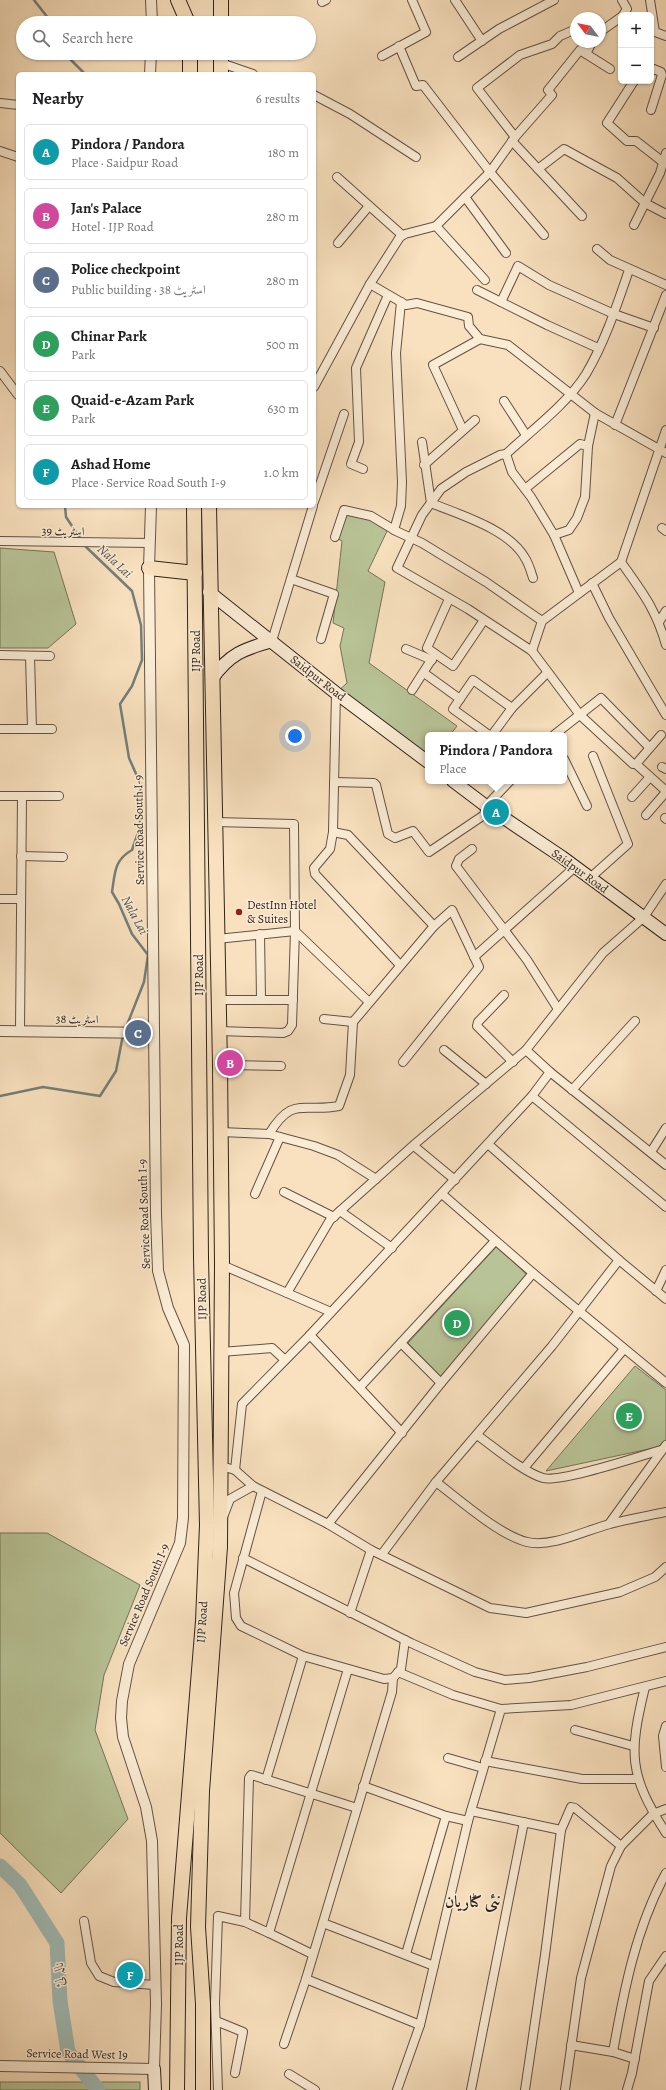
<!DOCTYPE html>
<html lang="en">
<head>
<meta charset="utf-8">
<style>
	body { margin:0; font-family:Alegreya,Amiri,serif; background:#f2f2f2; color:#202124 }
	.controls { position:absolute; right:12px; top:12px; display:grid; overflow:hidden; border-radius:6px; box-shadow:0 1px 3px #0004 }
	.controls button { width:36px; height:36px; display:grid; place-items:center; padding:0; border:0; border-bottom:1px solid #e0e0e0; background:#fff; color:#202124; font:20px sans-serif }
	.compass { position:absolute; left:570px; top:12px; width:36px; height:36px; border-radius:50%; background:#fff; box-shadow:0 1px 3px #0004; rotate:302deg }
	.you { position:absolute; left:295px; top:736px; width:14px; height:14px; margin:-10px; border:3px solid #fff; border-radius:50%; background:#1a73e8; box-shadow:0 0 0 6px #1a73e833 }
	.badge { display:grid; place-items:center; width:26px; height:26px; border-radius:50%; background:#8f2418; color:#fff; font-size:13px; font-weight:700 }
	.pin { position:absolute; translate:-50% -50%; border:2px solid #fff; box-shadow:0 1px 4px #0006 }
	.popup { position:absolute; left:425px; top:732px; width:142px; height:52px; box-sizing:border-box; display:grid; place-content:center; border-radius:6px; background:#fff; filter:drop-shadow(0 1px 3px #0005); font-size:13px; white-space:nowrap; color:#757577 }
	.popup b { font-size:15px; color:#202124 }
	.popup::after { content:''; position:absolute; left:50%; top:100%; margin-left:-8px; border:8px solid transparent; border-top-color:#fff }
	.list { margin:0; padding:0; list-style:none }
	h2 { display:flex; justify-content:space-between; align-items:center; height:52px; margin:0; padding:0 16px; font-size:17px }
	h2 small { font-size:13px; font-weight:400; color:#757577 }
	.list li { display:grid; grid-template-columns:26px 1fr auto; gap:12px; align-items:center; box-sizing:border-box; height:56px; margin:0 8px 8px; padding:0 8px; border:1px solid #e0e0e0; border-radius:6px }
	.list b { display:block; font-size:15px; white-space:nowrap }
	.list p { margin:0; font-size:13px; white-space:nowrap; color:#757577 }
	.list em { font-size:13px; font-style:normal; color:#757577 }
	.icon { flex:none; width:22px; height:22px; fill:none; stroke:currentColor; stroke-width:2; stroke-linecap:round; stroke-linejoin:round }
	.map { position:relative; flex:none; width:666px; height:2090px; overflow:hidden }
	.search { position:absolute; background:#fff; box-shadow:0 1px 3px #0004; left:16px; top:16px; width:300px; height:44px; display:flex; align-items:center; gap:10px; box-sizing:border-box; padding:0 14px; border-radius:22px; color:#757577; font-size:15px }
	.panel { position:absolute; background:#fff; box-shadow:0 1px 3px #0004; left:16px; top:72px; width:300px; height:436px; border-radius:6px }
	.map>svg:first-child { display:block }
	.green { fill:#b8c497; stroke:#74745a }
	.lines { fill:none; stroke-linecap:round; stroke-linejoin:round }
	.stream { stroke:#737f7a; stroke-width:2.5 }
	.river { stroke:#a0bcb8; stroke-width:15 }
	.minor-casing { stroke:#625245; stroke-width:10 }
	.tertiary-casing { stroke:#625245; stroke-width:12 }
	.secondary-casing { stroke:#2f231c; stroke-width:14 }
	.trunk-casing { stroke:#2f231c; stroke-width:16 }
	.minor { stroke:#fbecd5; stroke-width:8 }
	.tertiary { stroke:#fbecd5; stroke-width:10 }
	.secondary { stroke:#fbecd5; stroke-width:12 }
	.trunk { stroke:#f9e1bf; stroke-width:14 }
	.poi-dot { fill:#8f2418; stroke:#fbecd5; stroke-width:1.5 }
	.labels { text-anchor:middle; dominant-baseline:central; stroke-width:3; stroke-linejoin:round; paint-order:stroke }
	.street-label { font-size:12px; fill:#2f231c; stroke:#fbecd5 }
	.poi-label { font-size:12px; fill:#2f231c; stroke:#fbecd5; text-anchor:start }
	.water-label { font-size:13px; font-style:italic; fill:#51514b; stroke:#fbecd5 }
	.district-label { font-size:16px; font-weight:bold; fill:#2f231c; stroke:#fbecd5 }
</style>
</head>
<body>
<div class="map">
<svg width="666" height="2090" viewBox="0 0 666 2090">
	<rect width="100%" height="100%" fill="#f9e1bf"/>
	<filter id="stains"><feTurbulence type="fractalNoise" baseFrequency=".005" numOctaves="4"/><feColorMatrix values="0 0 0 0 .2 0 0 0 0 .09 0 0 0 0 .02 0 0 0 .5 -.17"/></filter>
	<radialGradient id="worn" r=".72"><stop offset=".6" stop-color="#630" stop-opacity="0"/><stop offset="1" stop-color="#630" stop-opacity=".3"/></radialGradient>
	<g class="green">
		<polygon points="344,510 389,527 368,571 385,582 369,663 457,726 450,735 428,735 428,761 336,693 347,683 340,646 344,628 333,623 342,541 335,537"/>
		<polygon points="0,548 54,552 76,624 48,648 0,648"/>
		<polygon points="497,1246 527,1275 442,1378 408,1343"/>
		<polygon points="635,1366 666,1390 666,1442 663,1446 546,1471"/>
		<polygon points="0,1533 47,1533 140,1585 104,1675 95,1730 128,1819 61,1893 0,1833"/>
		<rect x="0" y="2082" width="140" height="8"/>
	</g>
	<g class="lines">
		<g class="stream">
			<polyline points="34,0 52,23"/>
			<polyline points="64,53 85,74"/>
			<polyline points="65,506 66,517 82,541"/>
			<path d="M84,545l48,46 9,34 1,35 -10,26 -12,18 9,54 12,27 -1,42 -8,23c-18,10 -17,23 -20,42l7,12 13,30 16,21 -4,27 -19,48"/>
			<polyline points="0,1096 43,1087 100,1096 116,1071 123,1035"/>
		</g>
		<polyline class="river" points="0,1866 20,1885 57,1943 60,2001 68,2052 98,2090"/>
		<defs>
			<g id="minor">
				<polyline points="455,0 482,41"/>
				<polyline points="622,0 627,9 623,15"/>
				<polyline points="650,0 655,32 666,36"/>
				<polyline points="322,2 326,0"/>
				<polyline points="600,32 621,17"/>
				<polyline points="399,46 416,86 423,85 490,172 544,235"/>
				<polyline points="586,54 592,42"/>
				<polyline points="382,56 426,32 412,0"/>
				<polyline points="458,57 499,29 554,0"/>
				<polyline points="221,63 253,74"/>
				<polyline points="634,81 607,123 627,141 636,141 663,162"/>
				<polyline points="314,95 350,114 416,157"/>
				<polyline points="0,103 18,105"/>
				<polyline points="651,110 662,75 661,72 651,68"/>
				<polyline points="515,137 477,88 520,55 552,44 560,36 576,29"/>
				<polyline points="512,141 582,216"/>
				<polyline points="0,151 18,157"/>
				<polyline points="538,169 564,149 617,178 645,203 666,214"/>
				<polyline points="337,177 402,235"/>
				<polyline points="465,197 506,253"/>
				<polyline points="634,225 660,173 666,153"/>
				<polyline points="436,226 485,280"/>
				<polyline points="338,243 369,206"/>
				<polyline points="597,249 610,260 666,285"/>
				<path d="M629,270c-12,35 -24,72 -43,104 -18,29 -55,57 -80,80l-6,1 -34,17 -25,17 -19,26 -25,53 71,41 64,42 48,64 53,49h3l25,-29"/>
				<polyline points="370,284 406,305 417,303 468,317 469,326 480,339 508,345 595,413 666,453"/>
				<polyline points="477,290 547,325 598,348"/>
				<polyline points="501,302 518,266 549,285 614,314 654,328"/>
				<polyline points="0,371 18,395"/>
				<polyline points="314,387 370,284 400,237 405,234 436,226 490,172 515,137 552,95 548,90 580,50 610,69"/>
				<polyline points="504,401 526,435"/>
				<polyline points="615,425 666,295"/>
				<polyline points="463,430 433,365 480,339"/>
				<path d="M422,442l9,61c29,12 78,26 94,55 4,6 6,14 8,20"/>
				<polyline points="506,454 512,472 531,497 554,535 579,593"/>
				<polyline points="424,465 475,420"/>
				<polyline points="363,469 351,464 359,442 356,368 388,295"/>
				<polyline points="525,489 580,444 588,446"/>
				<polyline points="314,502 344,414"/>
				<polyline points="662,528 666,531"/>
				<polyline points="394,530 401,506 402,482 396,353 401,302"/>
				<polyline points="554,535 569,530 577,518 585,497 588,446 595,413"/>
				<polyline points="335,537 344,510 371,516 396,531 422,543 486,582 542,621"/>
				<polyline points="0,541 150,543"/>
				<path d="M621,562c21,30 35,47 45,83"/>
				<polyline points="291,579 334,594 321,639"/>
				<polyline points="592,583 609,618 666,715"/>
				<polyline points="449,599 427,648 453,666 484,620"/>
				<polyline points="659,622 666,611"/>
				<polyline points="272,641 313,506"/>
				<polyline points="406,649 432,660"/>
				<polyline points="532,651 542,621 621,562 666,430"/>
				<polyline points="0,655 50,656"/>
				<polyline points="30,656 32,729"/>
				<polyline points="424,673 460,699"/>
				<polyline points="412,690 435,654"/>
				<polyline points="336,693 333,832 330,849 314,868 315,874 400,965"/>
				<polyline points="0,729 52,729"/>
				<polyline points="489,735 453,709 473,680 512,708"/>
				<polyline points="492,735 512,708 547,673"/>
				<polyline points="554,735 601,698 649,747"/>
				<polyline points="564,759 587,806"/>
				<polyline points="636,764 666,791"/>
				<polyline points="662,767 666,769"/>
				<polyline points="334,782 374,783 376,785 388,834 395,838 413,831 429,852 484,815 486,806 510,781"/>
				<polyline points="0,796 59,796"/>
				<polyline points="632,797 650,777"/>
				<polyline points="646,815 666,792"/>
				<polyline points="665,818 666,819"/>
				<polyline points="215,822 294,824 295,931 292,1025 288,1031 283,1033 219,1031"/>
				<polyline points="333,832 348,835 434,926"/>
				<polyline points="472,849 459,859 456,866 527,960 558,1009"/>
				<polyline points="21,856 63,857"/>
				<polyline points="590,878 628,844 593,756"/>
				<polyline points="0,899 21,899"/>
				<polyline points="260,934 261,999"/>
				<polyline points="217,939 295,931 369,1002"/>
				<polyline points="474,957 575,867"/>
				<polyline points="504,995 478,1022 477,1026 513,1062"/>
				<polyline points="219,1000 293,1000"/>
				<polyline points="324,1019 353,1022"/>
				<polyline points="20,1031 22,796"/>
				<polyline points="444,1050 486,1084"/>
				<polyline points="220,1065 281,1066"/>
				<polyline points="550,1072 666,1165"/>
				<polyline points="572,1090 635,1021"/>
				<polyline points="532,1096 666,1207"/>
				<path d="M221,1132l48,2c24,-39 33,-21 70,-28l11,-31 3,-53 81,-96 18,-16 27,57 -76,95"/>
				<polyline points="269,1134 314,1146 338,1155 376,1179"/>
				<polyline points="488,1144 619,1260 666,1299"/>
				<polyline points="414,1146 455,1180"/>
				<polyline points="651,1152 666,1128"/>
				<polyline points="284,1192 334,1217"/>
				<polyline points="255,1194 280,1137"/>
				<polyline points="442,1194 533,1273 666,1383"/>
				<polyline points="340,1211 392,1248"/>
				<polyline points="222,1265 287,1293 330,1220 416,1143 526,1050 603,953 644,917 666,884"/>
				<polyline points="656,1291 666,1270"/>
				<polyline points="287,1293 331,1312"/>
				<polyline points="310,1335 402,1433"/>
				<polyline points="401,1343 441,1383"/>
				<polyline points="221,1352 272,1348 285,1360"/>
				<polyline points="360,1387 495,1241"/>
				<path d="M477,1435c17,12 46,37 66,43 17,5 97,-22 118,-28"/>
				<polyline points="221,1466 235,1470 253,1486 328,1524 371,1550 490,1608 526,1613 620,1592 655,1577 666,1567"/>
				<polyline points="524,1468 624,1349"/>
				<polyline points="235,1470 242,1404 310,1335 532,1096 550,1072 526,1050"/>
				<path d="M436,1482c24,18 63,53 91,60 25,6 59,-12 83,-18 18,-5 37,-8 56,-12"/>
				<polyline points="262,1491 234,1593 236,1618 241,1626 303,1656 384,1679 393,1678 401,1669 405,1640"/>
				<polyline points="223,1517 230,1499 253,1486"/>
				<polyline points="328,1524 441,1383 533,1273"/>
				<polyline points="609,1524 666,1445"/>
				<polyline points="382,1554 436,1482 552,1346 619,1260"/>
				<polyline points="243,1558 411,1643 475,1672 505,1680 529,1678 587,1667 666,1647"/>
				<polyline points="350,1613 371,1550"/>
				<polyline points="348,1669 269,1933 245,1922 249,1778 251,1775 255,1776 357,1808"/>
				<polyline points="398,1672 453,1695 501,1709"/>
				<path d="M645,1687c-16,66 -17,87 21,146"/>
				<polyline points="666,1726 663,1736 666,1767"/>
				<polyline points="575,1730 633,1746"/>
				<polyline points="448,1758 483,1768"/>
				<polyline points="485,1761 582,1779 638,1779"/>
				<polyline points="266,1780 303,1656"/>
				<polyline points="363,1786 446,1816 468,1821"/>
				<polyline points="471,1811 561,1830"/>
				<polyline points="84,1921 91,1963 99,1976 114,1982 154,1985"/>
				<polyline points="323,1923 434,1966"/>
				<polyline points="269,1933 312,1954"/>
				<polyline points="406,1954 446,1816"/>
				<polyline points="306,1979 420,2025"/>
				<polyline points="216,2021 243,2032 235,2073"/>
				<polyline points="284,2044 306,1979 392,1692 393,1678"/>
				<polyline points="571,2045 613,2052 635,2059"/>
				<path d="M613,2052c11,-62 23,-124 53,-179"/>
				<polyline points="289,2074 315,2090"/>
				<polyline points="218,2090 215,2003 218,1916 245,1922"/>
				<polyline points="397,2090 420,2025 468,1821 501,1709 571,1705 666,1681"/>
				<polyline points="471,2090 524,1822"/>
				<polyline points="525,2090 545,1955 561,1830 571,1807 575,1808 621,1846"/>
				<polyline points="565,2090 581,1978 611,1866 621,1846 653,1814 666,1809"/>
				<polyline points="627,2090 632,2073 649,1981 666,1956"/>
			</g>
			<g id="tertiary">
				<polyline points="151,0 152,23"/>
				<polyline points="150,74 151,53"/>
				<polyline points="0,1031 154,1033"/>
				<polyline points="0,2066 154,2069 156,2004 152,1841 146,1807 123,1737 121,1718 122,1701 129,1664 180,1543 183,1518 184,1345 168,1308 158,1271 156,1214 149,568 151,506"/>
			</g>
			<g id="secondary">
				<polyline points="209,592 336,693 428,762"/>
				<path d="M212,679c17,-25 32,-30 60,-38"/>
				<polyline points="453,781 486,806 562,857 666,934"/>
				<polyline points="154,2069 155,2090"/>
			</g>
			<g id="trunk">
				<polyline points="178,0 188,23"/>
				<polyline points="221,0 221,23"/>
				<polyline points="221,53 221,74"/>
				<polyline points="190,74 190,53"/>
				<polyline points="149,568 195,573"/>
				<polyline points="177,2090 179,1918 203,1621 207,1525 201,1258 194,506"/>
				<polyline points="203,2090 203,2004 198,1927 202,1791 220,1547 222,1265 220,1065 209,506"/>
			</g>
		</defs>
		<use href="#minor" class="minor-casing"/>
		<use href="#tertiary" class="tertiary-casing"/>
		<use href="#secondary" class="secondary-casing"/>
		<use href="#trunk" class="trunk-casing"/>
		<use href="#minor" class="minor"/>
		<use href="#tertiary" class="tertiary"/>
		<use href="#secondary" class="secondary"/>
		<use href="#trunk" class="trunk"/>
	</g>
	<circle class="poi-dot" cx="239" cy="912" r="4"/>
	<g class="labels">
		<g class="street-label">
			<text transform="translate(63 531) rotate(1)">اسٹریٹ 39</text>
			<text transform="translate(196 651) rotate(-90)">IJP Road</text>
			<text transform="translate(318 678) rotate(38)">Saidpur Road</text>
			<text transform="translate(139 830) rotate(-91)">Service Road South I-9</text>
			<text transform="translate(580 871) rotate(36)">Saidpur Road</text>
			<text transform="translate(199 975) rotate(-90)">IJP Road</text>
			<text transform="translate(77 1019) rotate(1)">اسٹریٹ 38</text>
			<text transform="translate(144 1214) rotate(-92)">Service Road South I-9</text>
			<text transform="translate(202 1299) rotate(-91)">IJP Road</text>
			<text transform="translate(144 1595) rotate(-67)">Service Road South I-9</text>
			<text transform="translate(202 1622) rotate(-86)">IJP Road</text>
			<text transform="translate(179 1945) rotate(-90)">IJP Road</text>
			<text transform="translate(77 2054) rotate(1)">Service Road West I9</text>
		</g>
		<g class="poi-label">
			<text x="247" y="905">DestInn Hotel<tspan x="247" dy="14">&amp; Suites</tspan></text>
		</g>
		<g class="water-label">
			<text transform="translate(115 561) rotate(43)">Nala Lai</text>
			<text transform="translate(135 915) rotate(62)">Nala Lai</text>
			<text transform="translate(59 1974) rotate(-93)">نالہ لئ</text>
		</g>
		<g class="district-label">
			<text x="473" y="1902">نئی کٹاریان</text>
		</g>
	</g>
	<rect width="100%" height="100%" filter="url(#stains)"/>
	<rect width="100%" height="100%" fill="url(#worn)"/>
</svg>
<div class="controls">
<button>+</button>
<button>−</button>
</div>
<svg class="compass" viewBox="-18 -18 36 36"><path d="M0-13l5 13h-10z" fill="#e53935"/><path d="M0 13l5-13h-10z" fill="#757577"/></svg>
<div class="you"></div>
<div class="pin badge" style="left:496px;top:812px;background:#0f9aa8">A</div>
<div class="popup"><b>Pindora / Pandora</b>Place</div>
<div class="pin badge" style="left:230px;top:1063px;background:#d1479c">B</div>
<div class="pin badge" style="left:138px;top:1033px;background:#5c6f8a">C</div>
<div class="pin badge" style="left:457px;top:1323px;background:#2e9e5b">D</div>
<div class="pin badge" style="left:629px;top:1416px;background:#2e9e5b">E</div>
<div class="pin badge" style="left:130px;top:1975px;background:#0f9aa8">F</div>
<div class="search"><svg class="icon" aria-label="search" viewBox="0 0 24 24"><circle cx="10" cy="10" r="6"/><path d="M15 15l6 6"/></svg>Search here</div>
<section class="panel">
<h2>Nearby<small>6 results</small></h2>
<ul class="list">
<li><span class="badge" style="background:#0f9aa8">A</span><div><b>Pindora / Pandora</b><p>Place · Saidpur Road</p></div><em>180 m</em></li>
<li><span class="badge" style="background:#d1479c">B</span><div><b>Jan's Palace</b><p>Hotel · IJP Road</p></div><em>280 m</em></li>
<li><span class="badge" style="background:#5c6f8a">C</span><div><b>Police checkpoint</b><p>Public building · اسٹریٹ 38</p></div><em>280 m</em></li>
<li><span class="badge" style="background:#2e9e5b">D</span><div><b>Chinar Park</b><p>Park</p></div><em>500 m</em></li>
<li><span class="badge" style="background:#2e9e5b">E</span><div><b>Quaid-e-Azam Park</b><p>Park</p></div><em>630 m</em></li>
<li><span class="badge" style="background:#0f9aa8">F</span><div><b>Ashad Home</b><p>Place · Service Road South I-9</p></div><em>1.0 km</em></li>
</ul>
</section>
</div>
</body>
</html>
